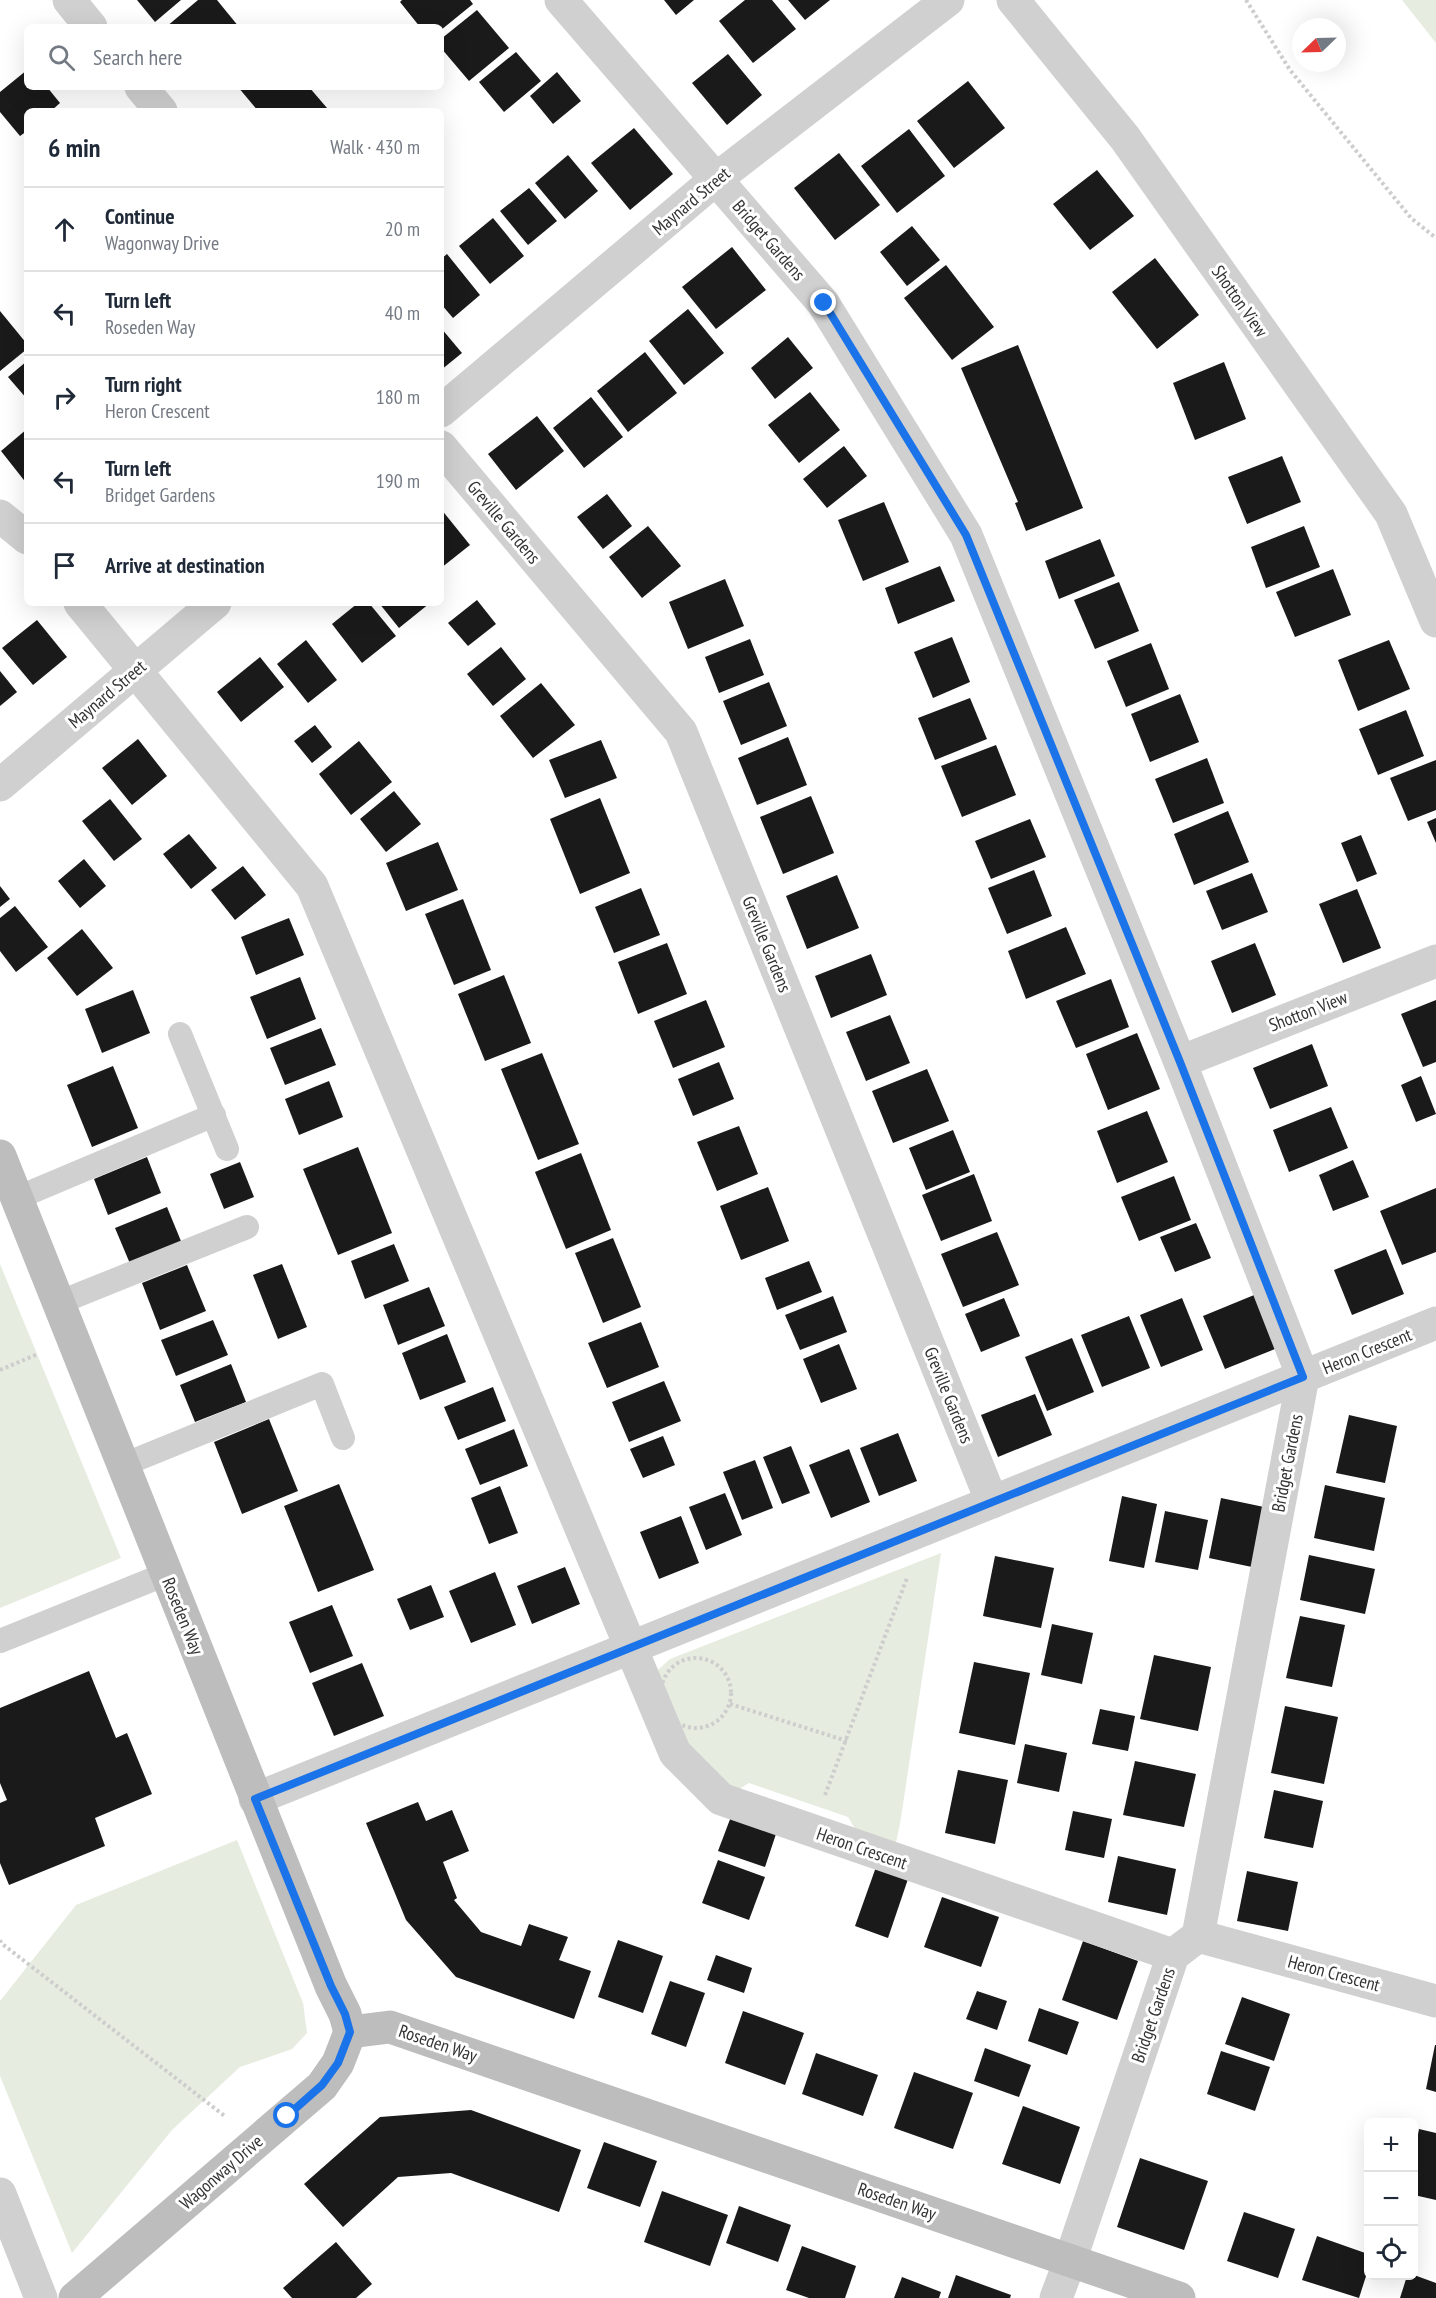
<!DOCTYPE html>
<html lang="en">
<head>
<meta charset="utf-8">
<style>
	body { margin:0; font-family:"PT Sans Narrow",sans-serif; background:#f6f6f7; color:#1f2937 }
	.controls { position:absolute; right:18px; bottom:18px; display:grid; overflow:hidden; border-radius:9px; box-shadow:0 6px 24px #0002 }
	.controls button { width:54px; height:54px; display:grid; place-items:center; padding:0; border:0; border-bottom:2px solid #e0e1e3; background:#fff; color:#1f2937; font:30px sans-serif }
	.compass { position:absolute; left:1292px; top:18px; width:54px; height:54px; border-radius:50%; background:#fff; box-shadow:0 6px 24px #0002; rotate:247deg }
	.stop { position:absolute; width:18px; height:18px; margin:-14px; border:4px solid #1a73e8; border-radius:50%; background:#fff }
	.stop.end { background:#1a73e8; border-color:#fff; box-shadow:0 2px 6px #0008 }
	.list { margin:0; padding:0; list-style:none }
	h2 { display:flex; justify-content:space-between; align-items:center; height:78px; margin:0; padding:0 24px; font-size:26px }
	h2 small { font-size:20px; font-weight:400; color:#747a83 }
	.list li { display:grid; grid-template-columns:39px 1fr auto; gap:18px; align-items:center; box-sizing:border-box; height:84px; padding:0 24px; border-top:2px solid #e0e1e3 }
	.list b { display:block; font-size:22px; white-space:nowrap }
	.list p { margin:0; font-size:20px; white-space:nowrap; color:#747a83 }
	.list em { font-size:20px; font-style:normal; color:#747a83 }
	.icon { flex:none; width:33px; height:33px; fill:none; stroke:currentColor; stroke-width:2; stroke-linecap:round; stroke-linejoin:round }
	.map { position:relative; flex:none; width:1436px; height:2298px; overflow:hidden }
	.search { position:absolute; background:#fff; box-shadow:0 6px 24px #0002; left:24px; top:24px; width:420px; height:66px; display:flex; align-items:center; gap:15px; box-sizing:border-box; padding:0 21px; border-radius:9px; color:#747a83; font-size:22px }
	.panel { position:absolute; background:#fff; box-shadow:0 6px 24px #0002; left:24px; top:108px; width:420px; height:498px; border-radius:9px }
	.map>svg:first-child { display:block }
	.green { fill:#e6ecdf }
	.building { fill:#1a1a1a }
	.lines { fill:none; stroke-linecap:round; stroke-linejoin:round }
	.path { stroke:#cdcdcd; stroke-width:4; stroke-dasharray:3 3; stroke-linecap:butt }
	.lane { stroke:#d0d0d0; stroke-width:24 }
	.street { stroke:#d0d0d0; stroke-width:33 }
	.secondary { stroke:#bdbdbd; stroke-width:33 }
	.route { stroke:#1a73e8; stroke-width:8 }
	.labels { text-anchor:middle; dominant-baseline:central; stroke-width:6; stroke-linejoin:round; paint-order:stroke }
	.street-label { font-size:18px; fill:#333; stroke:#fff }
</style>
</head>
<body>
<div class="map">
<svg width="1436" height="2298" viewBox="0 0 1436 2298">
	<rect width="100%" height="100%" fill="#fff"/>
	<g class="green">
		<polygon points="1402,0 1436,0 1436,43"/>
		<polygon points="0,1264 121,1558 0,1608"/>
		<polygon points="941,1553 900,1824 894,1851 862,1840 848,1817 749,1783 728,1796 675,1753 652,1679 659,1669 670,1659"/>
		<polygon points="237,1840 303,2003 307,2033 292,2049 240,2067 172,2130 72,2253 0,2076 0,2001 76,1905"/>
	</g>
	<g class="building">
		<polygon points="137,0 181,0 155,22"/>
		<polygon points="198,0 217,0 239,27 166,27"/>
		<polygon points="402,0 470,0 473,4 441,30 441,27 420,27 400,2"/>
		<polygon points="664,0 694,0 676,15"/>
		<polygon points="745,0 772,0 796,29 753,63 719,21"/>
		<polygon points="788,0 830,0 805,20"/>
		<polygon points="477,10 509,48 469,81 441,48 441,39"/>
		<polygon points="516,52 541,81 504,112 479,82"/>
		<polygon points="728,54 762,95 727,125 692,83"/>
		<polygon points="27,70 27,87 47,87 60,103 51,111 27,111 27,131 20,136 0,112 0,92"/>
		<polygon points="557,72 581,101 553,124 530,96"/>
		<polygon points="968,81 1005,128 954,168 917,121"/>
		<polygon points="238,87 309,87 327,108 324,111 258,111"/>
		<polygon points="634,128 673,174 630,210 591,163"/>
		<polygon points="909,129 945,176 897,213 861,166"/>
		<polygon points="839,153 880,205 835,240 794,188"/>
		<polygon points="568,155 598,191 565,219 535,183"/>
		<polygon points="1097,170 1134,216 1090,250 1053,204"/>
		<polygon points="529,188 557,221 528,245 500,211"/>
		<polygon points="493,218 524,256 490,284 459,246"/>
		<polygon points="912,226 940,260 907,286 880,252"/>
		<polygon points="732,247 766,290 716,329 682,287"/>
		<polygon points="447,254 480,295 453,318 441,304 441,259"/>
		<polygon points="1155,258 1199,315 1157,349 1112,292"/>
		<polygon points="946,265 994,327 952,360 904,298"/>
		<polygon points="688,309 724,353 684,385 649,341"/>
		<polygon points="0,311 27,344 27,349 0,371"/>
		<polygon points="441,328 462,353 441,370"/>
		<polygon points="788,337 813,368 775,399 751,368"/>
		<polygon points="1018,345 1083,508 1026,531 1015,503 1018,502 961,368"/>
		<polygon points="645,352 677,393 628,432 597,391"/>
		<polygon points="27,361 27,399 8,377"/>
		<polygon points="1224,362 1246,419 1195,440 1173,383"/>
		<polygon points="810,392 840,430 799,463 768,425"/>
		<polygon points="591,397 623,437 584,468 553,428"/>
		<polygon points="537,416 564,451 516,490 488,454"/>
		<polygon points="27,429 27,484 1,451"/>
		<polygon points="844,446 867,476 827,508 803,479"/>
		<polygon points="1282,456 1301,502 1247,524 1228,477"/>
		<polygon points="607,494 632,526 603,549 577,517"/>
		<polygon points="884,502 909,562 863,581 838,520"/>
		<polygon points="441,509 470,545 441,568"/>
		<polygon points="648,526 681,566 642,598 609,557"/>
		<polygon points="1304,526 1320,567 1266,588 1251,547"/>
		<polygon points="1100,539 1115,576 1059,599 1045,561"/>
		<polygon points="940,566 955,601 898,624 885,588"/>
		<polygon points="1333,569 1351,615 1295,637 1276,592"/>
		<polygon points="725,579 744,626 688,649 669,602"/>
		<polygon points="1119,582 1139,631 1095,649 1074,600"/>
		<polygon points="477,600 496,624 468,646 448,623"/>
		<polygon points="358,603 369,603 396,636 362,663 332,624"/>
		<polygon points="379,603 430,603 399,628"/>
		<polygon points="37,620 67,657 33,685 2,648"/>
		<polygon points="952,637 970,682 933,698 914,652"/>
		<polygon points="750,639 764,675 719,693 705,657"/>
		<polygon points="306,640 337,680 308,703 277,664"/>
		<polygon points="1389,640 1410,689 1358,711 1338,660"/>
		<polygon points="1151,643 1169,689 1126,707 1107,661"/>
		<polygon points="501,647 526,679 493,706 467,674"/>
		<polygon points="260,657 284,687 241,722 217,692"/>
		<polygon points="0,671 17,692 0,706"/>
		<polygon points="769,682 787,726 741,745 723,701"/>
		<polygon points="541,683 575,725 533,758 500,716"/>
		<polygon points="1180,694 1199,742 1150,762 1131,714"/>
		<polygon points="970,698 987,739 935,760 918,718"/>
		<polygon points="1406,710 1424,756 1378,775 1359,729"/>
		<polygon points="315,725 332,747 312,763 294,741"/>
		<polygon points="788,737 807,785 757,805 738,758"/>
		<polygon points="138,739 167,776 132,805 102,768"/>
		<polygon points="601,740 617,778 565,798 549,760"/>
		<polygon points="359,741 392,782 351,815 319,774"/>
		<polygon points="996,745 1016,795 962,817 941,766"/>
		<polygon points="1207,758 1224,803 1173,823 1155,779"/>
		<polygon points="1436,760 1436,810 1408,821 1390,778"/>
		<polygon points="394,791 421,824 386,852 360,819"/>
		<polygon points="811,796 834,853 783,874 760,817"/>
		<polygon points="600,798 630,873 580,894 550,819"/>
		<polygon points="110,799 142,839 114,861 82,821"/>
		<polygon points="1228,811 1249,862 1194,885 1174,834"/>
		<polygon points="1436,818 1436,843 1427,822"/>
		<polygon points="1030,819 1046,857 991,879 975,841"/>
		<polygon points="189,834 217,868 191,889 163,854"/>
		<polygon points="1361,835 1377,874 1357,882 1341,843"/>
		<polygon points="438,842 458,890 406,911 386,863"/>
		<polygon points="84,859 106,886 80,908 58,881"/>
		<polygon points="243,866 266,895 235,920 211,890"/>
		<polygon points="1034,870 1052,916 1007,934 988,888"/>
		<polygon points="1252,873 1268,912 1222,930 1206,891"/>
		<polygon points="837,875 859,928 807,949 786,896"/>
		<polygon points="0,886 10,899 0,907"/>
		<polygon points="641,888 660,935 614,953 595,907"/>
		<polygon points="1357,889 1381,948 1343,963 1319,904"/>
		<polygon points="463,899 491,970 454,985 425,914"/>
		<polygon points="15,906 48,947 16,972 0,951 0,918"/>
		<polygon points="289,918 304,955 256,975 241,937"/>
		<polygon points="1066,927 1086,974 1026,999 1008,951"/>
		<polygon points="82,929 113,968 77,996 47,958"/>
		<polygon points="667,943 687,994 638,1014 618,962"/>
		<polygon points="1255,943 1276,995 1232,1013 1211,961"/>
		<polygon points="871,954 887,995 831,1018 815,976"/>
		<polygon points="504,975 531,1043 485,1061 458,994"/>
		<polygon points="300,977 316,1019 267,1039 250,997"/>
		<polygon points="1111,979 1129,1027 1076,1048 1056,1001"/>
		<polygon points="133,990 150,1033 102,1053 85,1009"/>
		<polygon points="706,1000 725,1047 673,1068 654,1021"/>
		<polygon points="1436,1000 1436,1062 1423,1067 1401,1014"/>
		<polygon points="890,1015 910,1063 866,1081 846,1032"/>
		<polygon points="321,1028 336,1065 285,1085 270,1048"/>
		<polygon points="1137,1033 1160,1089 1108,1110 1086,1054"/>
		<polygon points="1312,1044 1328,1086 1270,1109 1253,1068"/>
		<polygon points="542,1053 579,1144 538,1160 501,1069"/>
		<polygon points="719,1062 734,1099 693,1116 678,1079"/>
		<polygon points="113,1066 138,1128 92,1147 67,1085"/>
		<polygon points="927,1069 949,1121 893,1143 872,1091"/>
		<polygon points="1421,1076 1436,1114 1416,1122 1401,1085"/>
		<polygon points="329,1081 343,1117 299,1135 285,1099"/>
		<polygon points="1331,1107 1348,1148 1289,1172 1273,1130"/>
		<polygon points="1147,1111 1168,1162 1117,1183 1097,1131"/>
		<polygon points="739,1126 758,1174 717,1191 697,1142"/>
		<polygon points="953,1130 970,1172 926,1190 909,1148"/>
		<polygon points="358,1147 392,1233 338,1255 303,1169"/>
		<polygon points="581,1153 611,1230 566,1249 535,1172"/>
		<polygon points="147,1157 161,1193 108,1215 94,1179"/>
		<polygon points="1353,1160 1369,1197 1333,1211 1319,1175"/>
		<polygon points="240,1162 254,1197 224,1209 210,1174"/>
		<polygon points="974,1174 992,1221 941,1241 922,1195"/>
		<polygon points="1174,1176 1191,1220 1139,1241 1121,1197"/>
		<polygon points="768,1187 789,1241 741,1260 720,1206"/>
		<polygon points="1436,1188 1436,1252 1402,1265 1380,1211"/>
		<polygon points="167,1207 183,1246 131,1266 115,1228"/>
		<polygon points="1196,1223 1211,1258 1175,1272 1160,1237"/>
		<polygon points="997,1232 1019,1285 963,1307 941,1254"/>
		<polygon points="613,1238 641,1307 603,1323 575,1253"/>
		<polygon points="394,1244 409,1281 365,1299 351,1261"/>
		<polygon points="1386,1249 1404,1294 1352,1315 1334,1270"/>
		<polygon points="809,1261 822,1292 777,1310 765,1278"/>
		<polygon points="282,1264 307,1327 278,1339 253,1275"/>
		<polygon points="187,1265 206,1311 160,1330 142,1283"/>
		<polygon points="429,1287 445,1326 398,1345 383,1305"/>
		<polygon points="1259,1293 1280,1347 1225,1369 1203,1316"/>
		<polygon points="833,1296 847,1332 800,1350 785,1315"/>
		<polygon points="1004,1298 1020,1336 981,1352 965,1314"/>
		<polygon points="1182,1298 1203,1350 1161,1367 1140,1315"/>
		<polygon points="1129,1316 1150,1368 1102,1387 1081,1335"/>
		<polygon points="213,1320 228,1355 176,1376 161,1340"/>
		<polygon points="641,1322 659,1367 607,1388 588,1343"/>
		<polygon points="447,1334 466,1382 420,1400 402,1353"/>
		<polygon points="1072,1338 1094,1392 1047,1411 1025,1357"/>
		<polygon points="839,1344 857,1389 821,1403 803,1359"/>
		<polygon points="231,1364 246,1402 195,1422 180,1385"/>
		<polygon points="664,1381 681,1421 629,1442 612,1402"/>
		<polygon points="493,1387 506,1421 458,1440 444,1407"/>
		<polygon points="1035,1394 1052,1435 998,1457 981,1415"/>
		<polygon points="1349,1415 1397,1426 1385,1483 1336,1473"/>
		<polygon points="269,1419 298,1491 242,1514 214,1442"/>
		<polygon points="514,1429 528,1466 480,1485 465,1449"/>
		<polygon points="898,1433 917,1481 879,1496 860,1448"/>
		<polygon points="663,1436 675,1465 643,1478 630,1449"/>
		<polygon points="791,1446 810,1493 782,1504 763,1457"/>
		<polygon points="849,1449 870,1502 831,1518 809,1465"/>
		<polygon points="755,1460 773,1508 742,1520 723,1472"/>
		<polygon points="339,1484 374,1570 318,1592 284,1506"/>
		<polygon points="1325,1485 1385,1498 1374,1551 1314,1538"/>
		<polygon points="500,1486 518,1533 489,1544 471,1498"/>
		<polygon points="725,1493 742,1535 706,1550 689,1507"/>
		<polygon points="1122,1496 1157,1504 1144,1568 1109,1561"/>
		<polygon points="1221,1498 1264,1507 1252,1567 1209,1558"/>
		<polygon points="1165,1511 1208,1520 1198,1570 1155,1562"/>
		<polygon points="681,1516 699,1563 659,1579 640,1532"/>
		<polygon points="1309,1555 1375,1569 1365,1614 1300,1600"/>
		<polygon points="995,1556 1054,1568 1041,1628 983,1616"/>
		<polygon points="565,1567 580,1604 532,1624 517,1586"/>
		<polygon points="495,1572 516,1625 471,1643 449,1591"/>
		<polygon points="431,1585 444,1617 410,1630 397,1599"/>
		<polygon points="332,1605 353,1656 310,1673 289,1622"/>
		<polygon points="1300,1616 1345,1625 1332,1687 1286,1678"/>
		<polygon points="1052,1624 1093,1633 1082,1684 1041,1675"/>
		<polygon points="1154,1655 1211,1667 1198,1731 1140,1719"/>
		<polygon points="974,1662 1030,1673 1015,1745 959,1733"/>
		<polygon points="362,1663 384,1716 334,1736 312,1683"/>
		<polygon points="89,1671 116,1738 127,1733 152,1794 95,1818 105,1846 9,1885 0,1863 0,1803 7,1800 0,1783 0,1708"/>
		<polygon points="1285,1706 1338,1717 1324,1784 1271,1773"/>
		<polygon points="1100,1709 1135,1716 1128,1751 1092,1744"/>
		<polygon points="1025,1744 1067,1753 1059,1792 1017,1783"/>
		<polygon points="1135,1761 1196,1774 1184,1827 1123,1815"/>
		<polygon points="958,1770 1008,1780 995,1844 945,1833"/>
		<polygon points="1274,1790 1323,1801 1313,1848 1264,1838"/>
		<polygon points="418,1802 426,1821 452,1810 469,1851 443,1862 457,1898 454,1900 481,1932 521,1946 529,1924 568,1937 559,1960 591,1971 574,2019 456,1977 406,1920 366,1823"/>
		<polygon points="1073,1811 1112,1819 1104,1858 1065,1850"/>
		<polygon points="732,1814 777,1831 765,1867 718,1851"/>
		<polygon points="1118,1856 1176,1869 1167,1915 1108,1902"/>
		<polygon points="718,1860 765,1877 749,1920 702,1903"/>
		<polygon points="876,1867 908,1879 888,1938 855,1926"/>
		<polygon points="1247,1871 1298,1882 1288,1931 1237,1921"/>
		<polygon points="942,1897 999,1917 981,1967 924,1947"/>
		<polygon points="618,1940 663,1956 643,2013 598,1997"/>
		<polygon points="1083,1941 1138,1961 1117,2020 1062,2000"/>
		<polygon points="716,1955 752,1968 744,1993 707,1980"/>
		<polygon points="670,1981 705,1993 686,2047 651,2034"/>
		<polygon points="977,1991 1007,2001 997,2030 966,2019"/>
		<polygon points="1242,1997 1290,2014 1274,2061 1225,2044"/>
		<polygon points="1039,2008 1079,2022 1067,2055 1028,2041"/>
		<polygon points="743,2011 804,2033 785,2085 725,2063"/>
		<polygon points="1435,2045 1436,2045 1436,2092 1426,2089"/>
		<polygon points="985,2048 1031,2065 1019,2097 974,2081"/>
		<polygon points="1221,2051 1270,2067 1255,2111 1207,2094"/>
		<polygon points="816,2053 878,2075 863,2116 802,2094"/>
		<polygon points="914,2072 973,2093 953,2149 894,2128"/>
		<polygon points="1023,2106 1080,2127 1060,2184 1002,2164"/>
		<polygon points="471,2110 581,2150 559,2212 451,2173 398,2177 343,2227 304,2184 380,2117"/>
		<polygon points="1419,2129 1436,2133 1436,2200 1414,2195 1414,2155"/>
		<polygon points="604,2142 657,2161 640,2207 587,2188"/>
		<polygon points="1140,2158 1208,2181 1184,2250 1117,2227"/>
		<polygon points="662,2191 728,2215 710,2266 644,2242"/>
		<polygon points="739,2206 791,2225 778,2262 726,2243"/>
		<polygon points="1244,2212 1295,2229 1278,2278 1227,2261"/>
		<polygon points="1317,2236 1368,2254 1368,2270 1359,2298 1302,2280"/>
		<polygon points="336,2242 372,2284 356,2298 292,2298 283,2288"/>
		<polygon points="802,2246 856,2266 845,2298 809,2298 786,2290"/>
		<polygon points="956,2275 1011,2295 1010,2298 948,2298"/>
		<polygon points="1414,2275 1436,2283 1436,2298 1400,2298 1407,2276"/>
		<polygon points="902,2277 941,2292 939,2298 894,2298"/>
	</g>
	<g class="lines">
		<g class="path">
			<polyline points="1246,0 1290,70 1411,218 1436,238"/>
			<polyline points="0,1370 38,1354"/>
			<circle cx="696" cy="1693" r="35"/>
			<polyline points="730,1704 847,1741"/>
			<polyline points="825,1795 907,1578"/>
			<polyline points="0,1940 1,1943 226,2117"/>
		</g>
		<g class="lane">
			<polyline points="180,1034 227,1149"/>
			<polyline points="17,1198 214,1115"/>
			<polyline points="58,1303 247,1227"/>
			<polyline points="123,1465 322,1384 343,1438"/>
			<polyline points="0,1641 166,1574"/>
		</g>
		<g class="street">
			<polyline points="69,0 91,27"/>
			<polyline points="561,0 823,303 966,535 1180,1062 1303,1377 1198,1936 1173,1955 1070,2261 1056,2298"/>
			<polyline points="1013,0 1125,138 1391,514 1436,621"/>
			<polyline points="141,87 161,111"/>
			<polyline points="441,411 716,179 948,0"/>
			<polyline points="441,447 681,732 992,1502"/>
			<polyline points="0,516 27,538"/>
			<polyline points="80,603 312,886 675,1753 721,1799 1173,1955"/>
			<polyline points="0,785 215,603"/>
			<polyline points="1180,1062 1436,961"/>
			<polyline points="255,1799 1436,1323"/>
			<polyline points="1198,1936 1436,2001"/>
			<polyline points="0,2194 41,2298"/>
		</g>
		<g class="secondary">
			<polyline points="0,1156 331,1986 345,2014 350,2032"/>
			<polyline points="350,2032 390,2027 1179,2298"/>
			<polyline points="75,2298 322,2086 338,2063 350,2032"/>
		</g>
	</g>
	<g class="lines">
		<polyline class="route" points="287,2116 322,2085 338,2063 350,2032 345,2014 331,1986 255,1799 1303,1377 1180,1062 966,535 824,303"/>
	</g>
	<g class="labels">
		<g class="street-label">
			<text transform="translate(691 201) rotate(-40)">Maynard Street</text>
			<text transform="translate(769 240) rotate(49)">Bridget Gardens</text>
			<text transform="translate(1240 301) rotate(55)">Shotton View</text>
			<text transform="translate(504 522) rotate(50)">Greville Gardens</text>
			<text transform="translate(107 694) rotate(-40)">Maynard Street</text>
			<text transform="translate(767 944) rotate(68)">Greville Gardens</text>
			<text transform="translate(1308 1011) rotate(-21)">Shotton View</text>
			<text transform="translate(1367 1351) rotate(-22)">Heron Crescent</text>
			<text transform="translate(949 1395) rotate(68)">Greville Gardens</text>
			<text transform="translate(1287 1463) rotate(-79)">Bridget Gardens</text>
			<text transform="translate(183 1616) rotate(68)">Roseden Way</text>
			<text transform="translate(862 1848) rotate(19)">Heron Crescent</text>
			<text transform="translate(1334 1973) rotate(15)">Heron Crescent</text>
			<text transform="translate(1153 2015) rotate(-71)">Bridget Gardens</text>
			<text transform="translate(438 2043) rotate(19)">Roseden Way</text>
			<text transform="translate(221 2172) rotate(-41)">Wagonway Drive</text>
			<text transform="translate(897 2201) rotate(19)">Roseden Way</text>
		</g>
	</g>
</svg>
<div class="controls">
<button>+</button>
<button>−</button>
<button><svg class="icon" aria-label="locate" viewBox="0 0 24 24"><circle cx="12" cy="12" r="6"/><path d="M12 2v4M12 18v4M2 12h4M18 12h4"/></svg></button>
</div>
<svg class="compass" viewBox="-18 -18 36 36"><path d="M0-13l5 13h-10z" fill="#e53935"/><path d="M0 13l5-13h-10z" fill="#747a83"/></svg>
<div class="stop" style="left:287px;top:2116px"></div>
<div class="stop end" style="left:824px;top:303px"></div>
<div class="search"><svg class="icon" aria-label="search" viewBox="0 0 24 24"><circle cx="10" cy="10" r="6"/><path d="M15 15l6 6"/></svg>Search here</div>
<section class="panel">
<h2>6 min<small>Walk · 430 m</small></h2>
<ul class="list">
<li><svg class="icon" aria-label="ahead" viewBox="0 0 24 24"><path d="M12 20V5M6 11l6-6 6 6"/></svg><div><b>Continue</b><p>Wagonway Drive</p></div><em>20 m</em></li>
<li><svg class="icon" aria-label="left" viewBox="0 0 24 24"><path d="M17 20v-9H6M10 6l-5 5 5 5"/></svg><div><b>Turn left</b><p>Roseden Way</p></div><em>40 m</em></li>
<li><svg class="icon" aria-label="right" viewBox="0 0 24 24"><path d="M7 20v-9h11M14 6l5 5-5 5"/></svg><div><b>Turn right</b><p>Heron Crescent</p></div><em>180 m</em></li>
<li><svg class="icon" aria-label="left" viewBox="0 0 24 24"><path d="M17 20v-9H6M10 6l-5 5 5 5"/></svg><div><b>Turn left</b><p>Bridget Gardens</p></div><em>190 m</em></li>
<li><svg class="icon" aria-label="arrive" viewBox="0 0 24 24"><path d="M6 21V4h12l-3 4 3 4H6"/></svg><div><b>Arrive at destination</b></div></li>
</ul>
</section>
</div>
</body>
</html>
